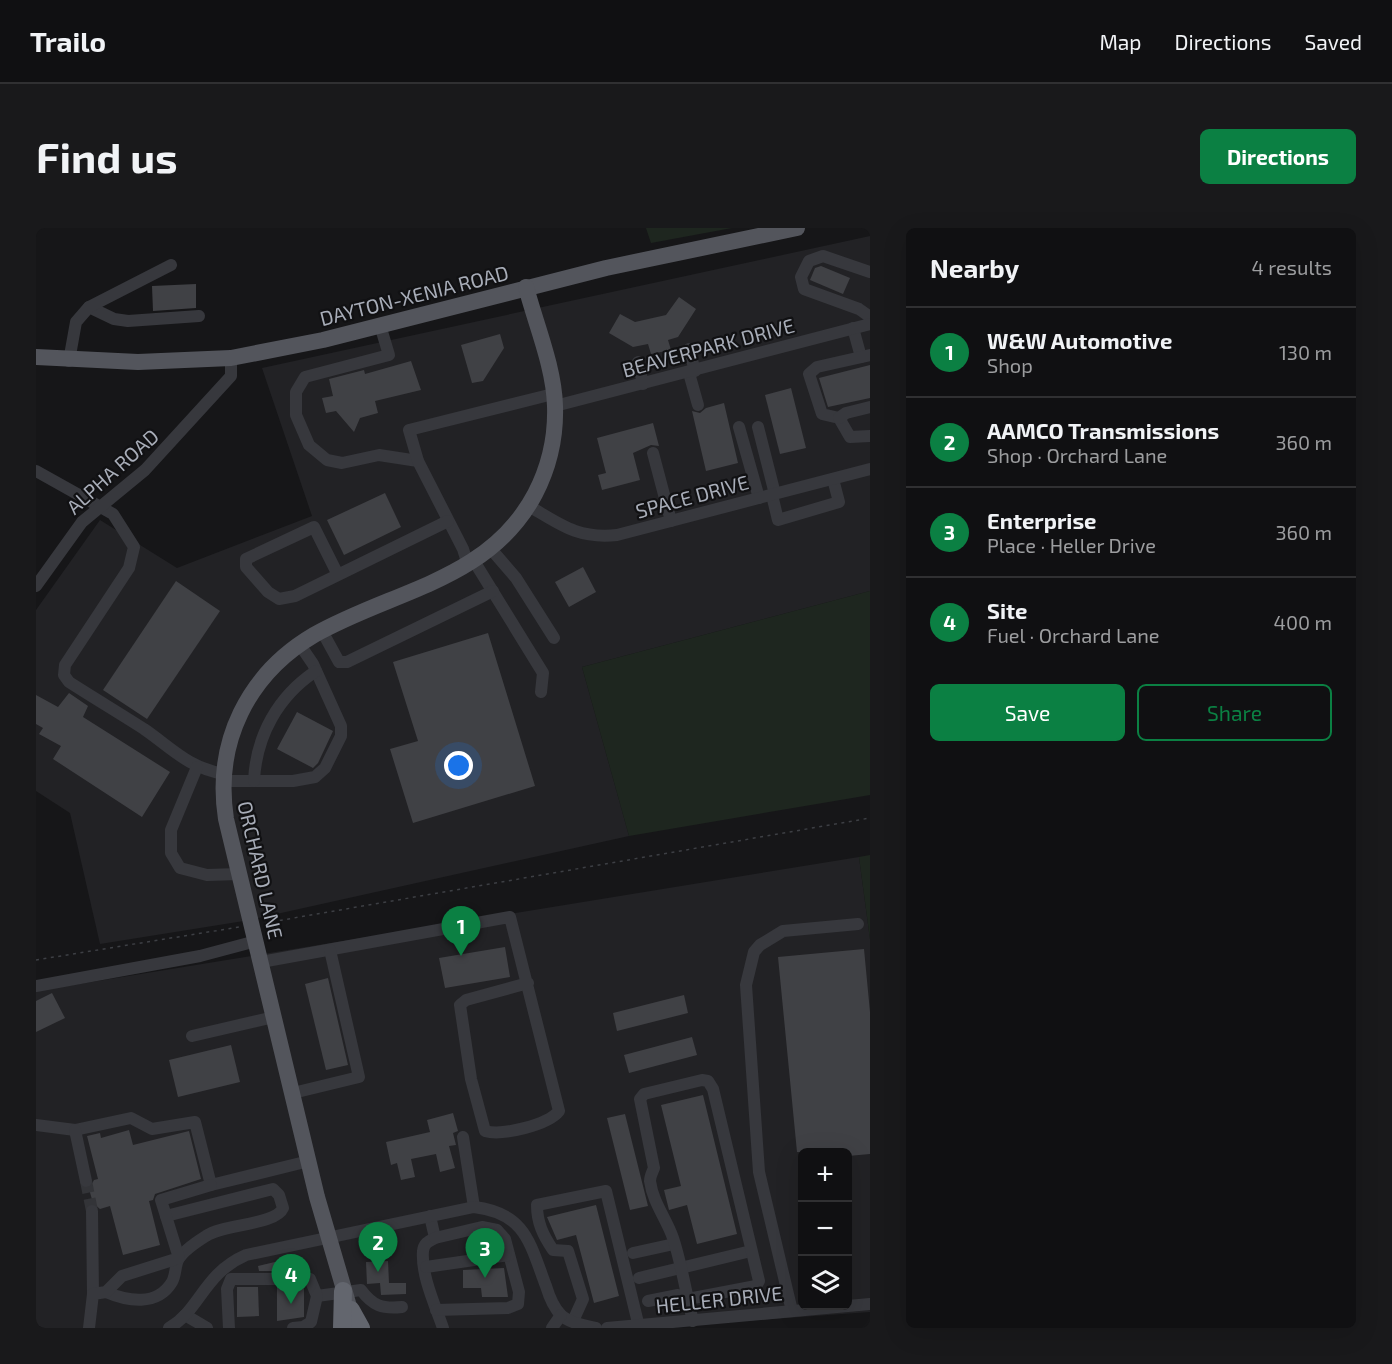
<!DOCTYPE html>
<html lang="en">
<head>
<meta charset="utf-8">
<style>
	body { margin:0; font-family:"Exo 2",sans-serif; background:#19191b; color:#f1f3f6 }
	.controls { position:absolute; right:18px; bottom:18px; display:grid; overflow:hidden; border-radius:9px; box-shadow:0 6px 24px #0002 }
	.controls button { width:54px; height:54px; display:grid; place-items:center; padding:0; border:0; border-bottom:2px solid #303032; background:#101012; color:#f1f3f6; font:30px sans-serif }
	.you { position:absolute; left:423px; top:538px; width:21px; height:21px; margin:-15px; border:4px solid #fff; border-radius:50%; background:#1a73e8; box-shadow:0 0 0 9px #1a73e833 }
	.badge { display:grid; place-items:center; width:39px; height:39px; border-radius:50%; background:#0b8043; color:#fff; font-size:20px; font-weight:700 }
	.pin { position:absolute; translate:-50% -50px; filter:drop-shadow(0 2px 3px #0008) }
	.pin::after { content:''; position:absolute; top:32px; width:21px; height:18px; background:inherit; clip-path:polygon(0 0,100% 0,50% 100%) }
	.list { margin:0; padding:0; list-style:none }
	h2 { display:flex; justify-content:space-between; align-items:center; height:78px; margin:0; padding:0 24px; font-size:26px }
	h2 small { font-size:20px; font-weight:400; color:#9c9d9f }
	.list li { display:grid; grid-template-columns:39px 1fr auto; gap:18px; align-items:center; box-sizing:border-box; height:90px; padding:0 24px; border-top:2px solid #303032 }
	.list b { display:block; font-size:22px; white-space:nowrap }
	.list p { margin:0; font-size:20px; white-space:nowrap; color:#9c9d9f }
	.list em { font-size:20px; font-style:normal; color:#9c9d9f }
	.actions { display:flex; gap:12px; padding:18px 24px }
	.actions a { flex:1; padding:14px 0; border:2px solid #0b8043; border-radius:9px; text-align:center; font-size:21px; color:#0b8043 }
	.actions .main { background:#0b8043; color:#fff }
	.icon { flex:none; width:33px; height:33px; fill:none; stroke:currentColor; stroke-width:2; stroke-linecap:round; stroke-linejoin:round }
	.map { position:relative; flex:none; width:834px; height:1100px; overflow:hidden; border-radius:9px }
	header { display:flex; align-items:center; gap:36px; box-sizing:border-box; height:84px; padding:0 30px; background:#101012; border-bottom:2px solid #303032 }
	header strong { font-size:28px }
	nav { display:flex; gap:33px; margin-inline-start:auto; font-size:21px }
	.intro { display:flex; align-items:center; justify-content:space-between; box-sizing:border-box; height:144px; padding:0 36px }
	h1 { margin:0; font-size:42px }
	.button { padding:15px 27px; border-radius:9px; background:#0b8043; color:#fff; font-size:21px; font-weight:700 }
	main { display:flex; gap:36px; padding:0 36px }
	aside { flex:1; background:#101012; border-radius:9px; box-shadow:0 6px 24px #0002 }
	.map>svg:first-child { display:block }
	.built { fill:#222225; fill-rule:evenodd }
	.green { fill:#1e261f }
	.building { fill:#404145 }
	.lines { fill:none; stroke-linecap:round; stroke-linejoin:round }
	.minor-tunnel { stroke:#333438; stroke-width:12; stroke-dasharray:12 6; stroke-linecap:butt }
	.path { stroke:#3d3f44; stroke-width:1.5; stroke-dasharray:3 4.5; stroke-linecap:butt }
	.minor { stroke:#37383d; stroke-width:12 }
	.major { stroke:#53555c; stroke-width:16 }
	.highway { stroke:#63666e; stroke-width:18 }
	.labels { text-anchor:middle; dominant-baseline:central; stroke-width:4.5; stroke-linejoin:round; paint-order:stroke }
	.street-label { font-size:20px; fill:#a8adb8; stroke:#111113 }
</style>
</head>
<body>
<header>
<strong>Trailo</strong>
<nav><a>Map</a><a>Directions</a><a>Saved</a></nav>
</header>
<div class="intro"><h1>Find us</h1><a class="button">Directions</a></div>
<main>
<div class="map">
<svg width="834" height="1100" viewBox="0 0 834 1100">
	<rect width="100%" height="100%" fill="#161618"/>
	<g class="built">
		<polygon points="834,8 834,363 546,439 593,608 214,692 64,716 34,585 0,563 0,382 64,292 141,340 276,288 226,140"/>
		<path d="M823,629l11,82v373l-226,16h-608v-337zM766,924h46v154h-46z"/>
	</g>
	<g class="green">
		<polygon points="610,0 696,0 615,15"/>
		<polygon points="834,363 834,567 593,608 546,439"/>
		<polygon points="834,627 834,711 823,629"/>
	</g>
	<g class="building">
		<polygon points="785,38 814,50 807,66 774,52 779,40"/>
		<polygon points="160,56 160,80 117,83 116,58"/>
		<polygon points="643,69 660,81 642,109 632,112 635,122 615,126 612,116 597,119 573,105 584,86 599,94 630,87"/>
		<polygon points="464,106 468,120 447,153 436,155 425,117"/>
		<polygon points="375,133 385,162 339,173 342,185 324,190 318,204 300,183 290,185 286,170 297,168 293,151 328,142 329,146"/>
		<polygon points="834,137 834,170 792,179 783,150"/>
		<polygon points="755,160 770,220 744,226 729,167"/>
		<polygon points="688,175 702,235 670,243 656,183 664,185 670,180"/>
		<polygon points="617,195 623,218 615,217 597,225 604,252 566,262 562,247 570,245 561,210"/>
		<polygon points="349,265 365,299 308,327 291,292"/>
		<polygon points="547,339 560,364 533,379 519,354"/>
		<polygon points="140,353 184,383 111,491 67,462"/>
		<polygon points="452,405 499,558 377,595 354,521 382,513 357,434"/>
		<polygon points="33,465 52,478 47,489 134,544 106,589 17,531 25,518 3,506 7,500 0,496 0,467 22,479"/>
		<polygon points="261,484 297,503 282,535 277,540 241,521"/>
		<polygon points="469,719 474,749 409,760 403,730"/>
		<polygon points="828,721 834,784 834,926 812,928 812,924 761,924 742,729"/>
		<polygon points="292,750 312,837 290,842 269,756"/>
		<polygon points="16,765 29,790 0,804 0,773"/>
		<polygon points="648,767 652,785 581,803 577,785"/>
		<polygon points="656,809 661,827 593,845 588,827"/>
		<polygon points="195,817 204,854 142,869 133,832"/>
		<polygon points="667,867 701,1006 661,1016 651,977 633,982 628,962 645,958 625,877"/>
		<polygon points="417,885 422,903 417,905 420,917 413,918 419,940 404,944 400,926 375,931 379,949 365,952 361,935 355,937 350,914 394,904 391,892"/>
		<polygon points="589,886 612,978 594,982 571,890"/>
		<polygon points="93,902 97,917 153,903 165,951 119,966 117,972 113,973 124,1017 87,1027 74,978 64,981 57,975 53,961 58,952 62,951 51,908 64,905 65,910"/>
		<polygon points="560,977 583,1068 558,1075 540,1007 521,1012 511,989"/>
		<polygon points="243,1033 246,1043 223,1043 222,1038"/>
		<polygon points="352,1033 353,1055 370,1055 370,1066 345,1067 344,1055 331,1056 330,1034"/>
		<polygon points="468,1040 472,1069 446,1069 445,1060 427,1060 427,1042"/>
		<polygon points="201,1059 222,1059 223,1088 201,1089"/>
		<polygon points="241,1059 268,1059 268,1089 241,1093"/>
	</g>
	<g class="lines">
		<polyline class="minor-tunnel" points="50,953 56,983"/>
		<g class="path">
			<polyline points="229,695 834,590"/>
			<polyline points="0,732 203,699"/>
		</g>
		<g class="minor">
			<polyline points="834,44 787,28 773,33 765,49 768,61 823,81 834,89"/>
			<polyline points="53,79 78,91 92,93 163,88"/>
			<polyline points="344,97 353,127 269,149 260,164 260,187 273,217 291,232 306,235 343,227 382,233"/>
			<polyline points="817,100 825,129"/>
			<polyline points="653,121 659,143"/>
			<polyline points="834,127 781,139 773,146 786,186 803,190 814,209 834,208"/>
			<polyline points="33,133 40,94 53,79 135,37"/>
			<polyline points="602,134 607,156"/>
			<polyline points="653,145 662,177"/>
			<polyline points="519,178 834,96"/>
			<polyline points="803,190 810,185 834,179"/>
			<polyline points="703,199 723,270"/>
			<polyline points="722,199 739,266"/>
			<polyline points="617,225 635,293"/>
			<path d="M0,243l77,43 21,33 -5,21 -64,97 -1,10 5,7c25,16 50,31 75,47 29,20 43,38 80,45"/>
			<polyline points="736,267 742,292 803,274 797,251"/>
			<path d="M493,278c32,19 49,33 88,29l253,-66"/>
			<polyline points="455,321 480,350 518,410"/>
			<polyline points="438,333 507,445 505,464"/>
			<polyline points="432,337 427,321 382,233 373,202 517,166"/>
			<polyline points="302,347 278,299 210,331 210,339 232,364 243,371 259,368 412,293"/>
			<polyline points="0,358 46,294 109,242 195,148 195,130"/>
			<polyline points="286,403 303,434 311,434 457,363"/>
			<polyline points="161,539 135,602 135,625 144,640 171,647 203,646"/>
			<polyline points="187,553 257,553 279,549 289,540 305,508 305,498 277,436 264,417"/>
			<path d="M218,553c2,-45 24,-85 62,-110"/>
			<path d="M225,734l249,-45 49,194c-11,14 -57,25 -74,20l-14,-52 -11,-74 6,-5 62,-17"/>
			<polyline points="0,758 164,728 220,713"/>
			<polyline points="156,808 238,789"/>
			<polyline points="257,865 323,849 294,722"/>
			<polyline points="0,897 39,902 95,890 116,901 159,894 175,957 273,933"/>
			<polyline points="39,902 50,953"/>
			<polyline points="427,909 438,979"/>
			<polyline points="56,983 57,1066"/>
			<path d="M394,988l5,22c-6,3 -11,5 -12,13 -2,24 12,54 20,77"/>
			<polyline points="399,1010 446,999 461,1002 469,1011 483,1064 482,1076 472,1080 400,1082"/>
			<polyline points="597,1025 638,1016"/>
			<polyline points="390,1039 473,1027"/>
			<polyline points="603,1050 715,1023"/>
			<path d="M70,1064c21,9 51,15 66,-10 4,-7 3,-16 6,-22 5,-9 20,-19 28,-24 17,-12 70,-11 77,-28l-4,-13 -6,-6 -107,27"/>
			<path d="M281,1068l44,-6c12,16 21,19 41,17"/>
			<path d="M612,1073l30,-6 10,4 68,-13 3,-5 -46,-192 -5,-8 -6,-1 -58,14 -4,5 14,69c-2,5 -4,8 -4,13 3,22 16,37 23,57 9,27 13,56 20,83"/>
			<polyline points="756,1083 723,944 710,757 718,724 724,717 747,703 822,696"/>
			<polyline points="149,1087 171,1100"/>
			<path d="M537,1093l10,-22 -15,-48 -15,-1c-10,-15 -16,-27 -16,-45l69,-14 33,136"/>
			<polyline points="53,1100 57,1066 70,1064 86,1048 143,1030 125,972 175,957"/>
			<path d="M133,1100c32,-19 34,-54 77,-73l228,-48c52,6 56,37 72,79 3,10 8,22 15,29 8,8 25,11 35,13"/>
			<polyline points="193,1100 191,1061 195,1051 274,1051 281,1068 275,1094 267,1099 257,1100"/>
			<polyline points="516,1100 525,1087"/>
			<polyline points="571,1100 834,1076"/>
		</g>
		<g class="major">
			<polyline points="0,129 102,134 195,130 287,112 570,40 761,0"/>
			<path d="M312,1075l-31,-106 -91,-378c-12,-77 22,-145 88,-184 79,-45 175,-54 221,-141 14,-27 21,-58 20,-88 -1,-39 -19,-81 -29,-119"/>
		</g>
		<g class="highway">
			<polyline points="315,1082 325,1100"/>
			<polyline points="306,1100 307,1063"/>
		</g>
	</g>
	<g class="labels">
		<g class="street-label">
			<text transform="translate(378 67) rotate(-14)">DAYTON-XENIA ROAD</text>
			<text transform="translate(672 119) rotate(-15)">BEAVERPARK DRIVE</text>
			<text transform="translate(76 243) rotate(-42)">ALPHA ROAD</text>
			<text transform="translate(656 268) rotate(-15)">SPACE DRIVE</text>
			<text transform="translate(225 642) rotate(77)">ORCHARD LANE</text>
			<text transform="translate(683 1071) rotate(-6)">HELLER DRIVE</text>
		</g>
	</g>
</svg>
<div class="controls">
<button>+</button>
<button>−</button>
<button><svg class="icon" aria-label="layers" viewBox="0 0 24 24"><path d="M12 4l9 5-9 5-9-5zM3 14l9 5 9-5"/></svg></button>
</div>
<div class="you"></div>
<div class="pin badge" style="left:425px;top:728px">1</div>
<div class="pin badge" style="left:342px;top:1044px">2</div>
<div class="pin badge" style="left:449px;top:1050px">3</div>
<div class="pin badge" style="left:255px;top:1076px">4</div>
</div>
<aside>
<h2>Nearby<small>4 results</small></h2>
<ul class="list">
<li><span class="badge">1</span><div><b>W&amp;W Automotive</b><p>Shop</p></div><em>130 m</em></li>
<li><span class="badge">2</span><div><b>AAMCO Transmissions</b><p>Shop · Orchard Lane</p></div><em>360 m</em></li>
<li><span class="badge">3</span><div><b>Enterprise</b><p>Place · Heller Drive</p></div><em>360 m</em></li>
<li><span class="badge">4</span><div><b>Site</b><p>Fuel · Orchard Lane</p></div><em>400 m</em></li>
</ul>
<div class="actions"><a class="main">Save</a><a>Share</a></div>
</aside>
</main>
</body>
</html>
